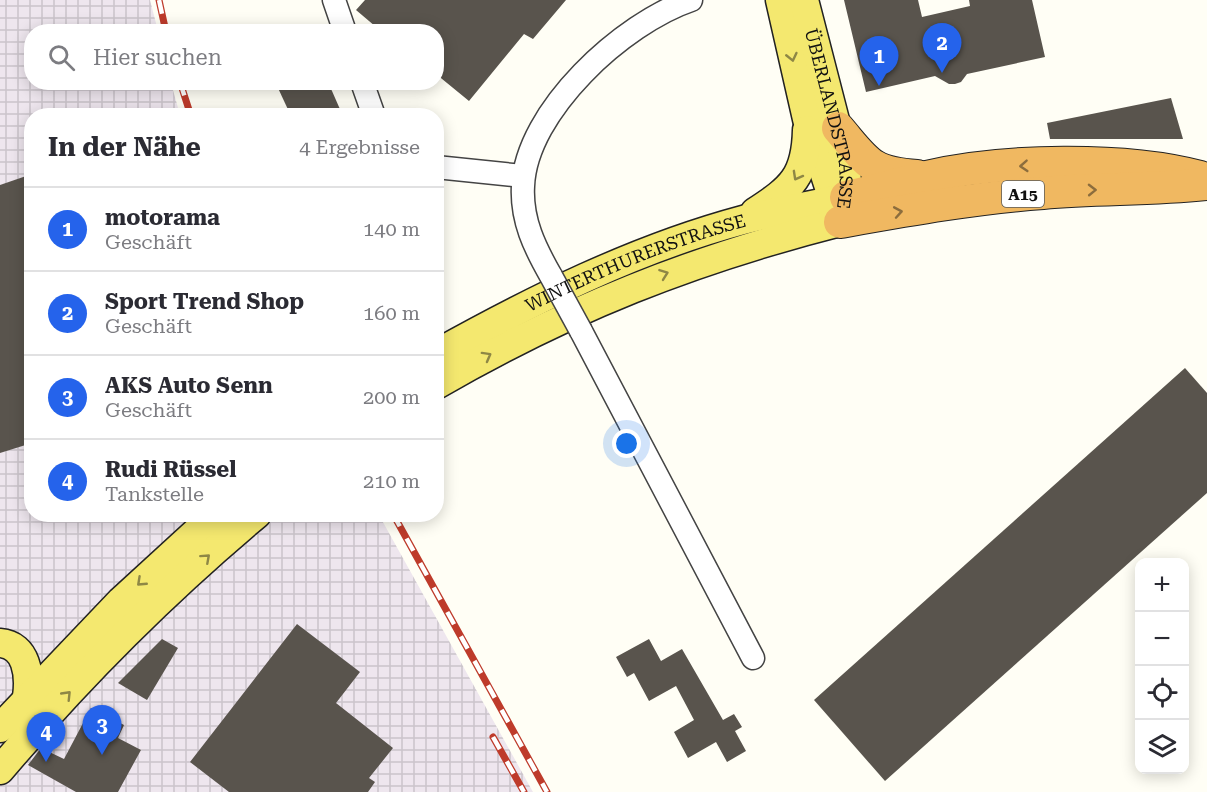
<!DOCTYPE html>
<html lang="de">
<head>
<meta charset="utf-8">
<style>
	body { margin:0; font-family:"Roboto Serif",serif; background:#f7f7f7; color:#2b2b33 }
	.controls { position:absolute; right:18px; bottom:18px; display:grid; overflow:hidden; border-radius:12px; box-shadow:0 3px 15px #0003 }
	.controls button { width:54px; height:54px; display:grid; place-items:center; padding:0; border:0; border-bottom:2px solid #e1e1e2; background:#fff; color:#2b2b33; font:30px sans-serif }
	.you { position:absolute; left:627px; top:444px; width:21px; height:21px; margin:-15px; border:4px solid #fff; border-radius:50%; background:#1a73e8; box-shadow:0 0 0 9px #1a73e833 }
	.badge { display:grid; place-items:center; width:39px; height:39px; border-radius:50%; background:#2563eb; color:#fff; font-size:20px; font-weight:700 }
	.pin { position:absolute; translate:-50% -50px; filter:drop-shadow(0 2px 3px #0008) }
	.pin::after { content:''; position:absolute; top:32px; width:21px; height:18px; background:inherit; clip-path:polygon(0 0,100% 0,50% 100%) }
	.list { margin:0; padding:0; list-style:none }
	h2 { display:flex; justify-content:space-between; align-items:center; height:78px; margin:0; padding:0 24px; font-size:26px }
	h2 small { font-size:20px; font-weight:400; color:#7c7c81 }
	.list li { display:grid; grid-template-columns:39px 1fr auto; gap:18px; align-items:center; box-sizing:border-box; height:84px; padding:0 24px; border-top:2px solid #e1e1e2 }
	.list b { display:block; font-size:22px; white-space:nowrap }
	.list p { margin:0; font-size:20px; white-space:nowrap; color:#7c7c81 }
	.list em { font-size:20px; font-style:normal; color:#7c7c81 }
	.icon { flex:none; width:33px; height:33px; fill:none; stroke:currentColor; stroke-width:2; stroke-linecap:round; stroke-linejoin:round }
	.map { position:relative; flex:none; width:1207px; height:792px; overflow:hidden }
	.search { position:absolute; background:#fff; box-shadow:0 3px 15px #0003; left:24px; top:24px; width:420px; height:66px; display:flex; align-items:center; gap:15px; box-sizing:border-box; padding:0 21px; border-radius:24px; color:#7c7c81; font-size:22px }
	.panel { position:absolute; background:#fff; box-shadow:0 3px 15px #0003; left:24px; top:108px; width:420px; height:414px; border-radius:24px }
	.map>svg:first-child { display:block }
	.industrial { fill:url(#industrial-grid) }
	.building { fill:#59544d }
	.lines { fill:none; stroke-linecap:round; stroke-linejoin:round }
	.minor-casing { stroke:#444; stroke-width:25 }
	.major-casing { stroke:#222; stroke-width:31 }
	.highway-casing { stroke:#222; stroke-width:34 }
	.minor { stroke:#fff; stroke-width:22 }
	.major { stroke:#f4e86f; stroke-width:28 }
	.highway { stroke:#f0b861; stroke-width:32 }
	.rail-casing { stroke:#be3b2b; stroke-width:7 }
	.rail { stroke:#fff; stroke-width:4.5; stroke-dasharray:14; stroke-linecap:butt }
	.minor-bridge-casing { stroke:#444; stroke-width:25; stroke-linecap:butt }
	.minor-bridge { stroke:#fff; stroke-width:22 }
	.oneway { stroke:#8e8745 }
	.oneway2 { stroke:#8c6d3d }
	.labels { text-anchor:middle; dominant-baseline:central; stroke-width:6; stroke-linejoin:round; paint-order:stroke }
	.shield { fill:#fff; stroke:#585858; stroke-width:1.5 }
	.shield-label { font-size:16px; font-weight:bold; fill:#111 }
	.street-label { font-size:18px; fill:#111; stroke:#fff }
</style>
</head>
<body>
<div class="map">
<svg width="1207" height="792" viewBox="0 0 1207 792">
	<defs>
		<pattern id="industrial-grid" width="8" height="8" patternUnits="userSpaceOnUse" patternTransform="scale(1.5)"><rect width="8" height="8" fill="#eee6ee"/><path d="M0 4h8M4 0v8" fill="none" stroke="#cbc4cb"/></pattern>
	</defs>
	<rect width="100%" height="100%" fill="#fffef5"/>
	<polygon class="industrial" points="0,0 150,0 158,31 32,32 32,82 171,83 180,115 32,116 32,514 379,515 533,792 0,792"/>
	<g class="building">
		<polygon points="365,0 566,0 533,39 524,34 469,101 436,74 436,32 382,32 356,10"/>
		<polygon points="844,0 918,0 922,17 970,6 969,0 1032,0 1045,57 967,74 961,82 955,84 949,84 935,76 866,92"/>
		<polygon points="290,82 328,82 343,116 291,116 278,88"/>
		<polygon points="1171,98 1183,139 1050,139 1047,123"/>
		<polygon points="32,174 32,443 0,453 0,185"/>
		<polygon points="1185,368 1207,393 1207,493 885,781 814,700"/>
		<polygon points="297,624 360,672 336,703 393,748 369,778 375,782 368,792 229,792 190,762"/>
		<polygon points="162,639 178,648 147,700 118,683"/>
		<polygon points="649,639 661,661 682,649 723,720 734,714 742,727 735,731 746,751 727,762 716,742 688,758 674,732 694,720 676,686 649,701 634,673 627,677 616,657"/>
		<polygon points="91,708 124,725 118,738 141,750 118,792 76,792 28,765 41,748 64,759"/>
	</g>
	<g class="lines">
		<defs>
			<g id="minor">
				<polyline points="334,0 345,32"/>
				<polyline points="362,82 374,116"/>
				<polyline points="436,167 523,176"/>
				<path d="M551,276c-16,-28 -30,-56 -28,-90 3,-75 100,-163 168,-186"/>
				<polyline points="581,331 753,658"/>
			</g>
			<g id="major">
				<polyline points="780,0 807,119 839,218"/>
				<path id="s1" d="M804,0l42,163 1,23 -4,29"/>
				<path d="M755,212c37,-24 51,-36 52,-82"/>
				<path id="s2" d="M436,354c97,-54 199,-105 307,-134 34,-9 69,-14 103,-23"/>
				<path d="M436,385c134,-77 255,-125 404,-163"/>
				<path d="M0,643c27,2 30,32 27,54"/>
				<polyline points="0,728 121,601 216,514"/>
				<path d="M0,770c78,-92 164,-178 257,-256"/>
			</g>
			<g id="highway">
				<path d="M838,128c29,34 32,45 79,48"/>
				<path d="M846,197c27,-5 53,-14 80,-20 76,-18 199,-20 274,0"/>
				<path d="M840,222c68,-12 135,-24 203,-29 55,-5 109,-3 164,-9"/>
			</g>
		</defs>
		<use href="#minor" class="minor-casing"/>
		<use href="#major" class="major-casing"/>
		<use href="#highway" class="highway-casing"/>
		<use href="#minor" class="minor"/>
		<use href="#major" class="major"/>
		<use href="#highway" class="highway"/>
		<defs>
			<g id="rail">
				<polyline points="159,0 166,32"/>
				<polyline points="180,82 191,116"/>
				<polyline points="393,514 547,792"/>
				<polyline points="493,737 524,792"/>
			</g>
		</defs>
		<use href="#rail" class="rail-casing"/>
		<use href="#rail" class="rail"/>
		<defs>
			<polyline id="minor-bridge" points="551,276 581,331"/>
		</defs>
		<use href="#minor-bridge" class="minor-bridge-casing"/>
		<use href="#minor-bridge" class="minor-bridge"/>
	</g>
	<defs><path id="oneway-chevron" d="M-2-3.5L2.5 0L-2 3.5" fill="none" stroke-width="1.6" stroke-linecap="round" stroke-linejoin="round" transform="scale(1.5)"/></defs>
	<g class="oneway">
		<use href="#oneway-chevron" transform="translate(792 57) rotate(77)"/>
		<use href="#oneway-chevron" transform="translate(797 176) rotate(119)"/>
		<use href="#oneway-chevron" transform="translate(664 274) rotate(-20)"/>
		<use href="#oneway-chevron" transform="translate(487 356) rotate(-29)"/>
		<use href="#oneway-chevron" transform="translate(206 558) rotate(-42)"/>
		<use href="#oneway-chevron" transform="translate(141 582) rotate(137)"/>
		<use href="#oneway-chevron" transform="translate(67 695) rotate(-46)"/>
	</g>
	<g class="oneway2">
		<use href="#oneway-chevron" transform="translate(1024 166) rotate(176)"/>
		<use href="#oneway-chevron" transform="translate(1092 190) rotate(-1)"/>
		<use href="#oneway-chevron" transform="translate(898 212) rotate(-10)"/>
	</g>
	<g class="labels">
		<rect class="shield" x="1002" y="181" width="42" height="26" rx="4.5"/>
		<g class="shield-label">
			<text x="1023" y="194">A15</text>
		</g>
		<g class="street-label">
			<text stroke="none"><textPath href="#s1" startOffset="122">ÜBERLANDSTRASSE</textPath></text>
			<text stroke="none"><textPath href="#s2" startOffset="220">WINTERTHURERSTRASSE</textPath></text>
		</g>
	</g>
</svg>
<div class="controls">
<button>+</button>
<button>−</button>
<button><svg class="icon" aria-label="locate" viewBox="0 0 24 24"><circle cx="12" cy="12" r="6"/><path d="M12 2v4M12 18v4M2 12h4M18 12h4"/></svg></button>
<button><svg class="icon" aria-label="layers" viewBox="0 0 24 24"><path d="M12 4l9 5-9 5-9-5zM3 14l9 5 9-5"/></svg></button>
</div>
<div class="you"></div>
<div class="pin badge" style="left:879px;top:86px">1</div>
<div class="pin badge" style="left:942px;top:73px">2</div>
<div class="pin badge" style="left:102px;top:755px">3</div>
<div class="pin badge" style="left:46px;top:762px">4</div>
<div class="search"><svg class="icon" aria-label="search" viewBox="0 0 24 24"><circle cx="10" cy="10" r="6"/><path d="M15 15l6 6"/></svg>Hier suchen</div>
<section class="panel">
<h2>In der Nähe<small>4 Ergebnisse</small></h2>
<ul class="list">
<li><span class="badge">1</span><div><b>motorama</b><p>Geschäft</p></div><em>140 m</em></li>
<li><span class="badge">2</span><div><b>Sport Trend Shop</b><p>Geschäft</p></div><em>160 m</em></li>
<li><span class="badge">3</span><div><b>AKS Auto Senn</b><p>Geschäft</p></div><em>200 m</em></li>
<li><span class="badge">4</span><div><b>Rudi Rüssel</b><p>Tankstelle</p></div><em>210 m</em></li>
</ul>
</section>
</div>
</body>
</html>
